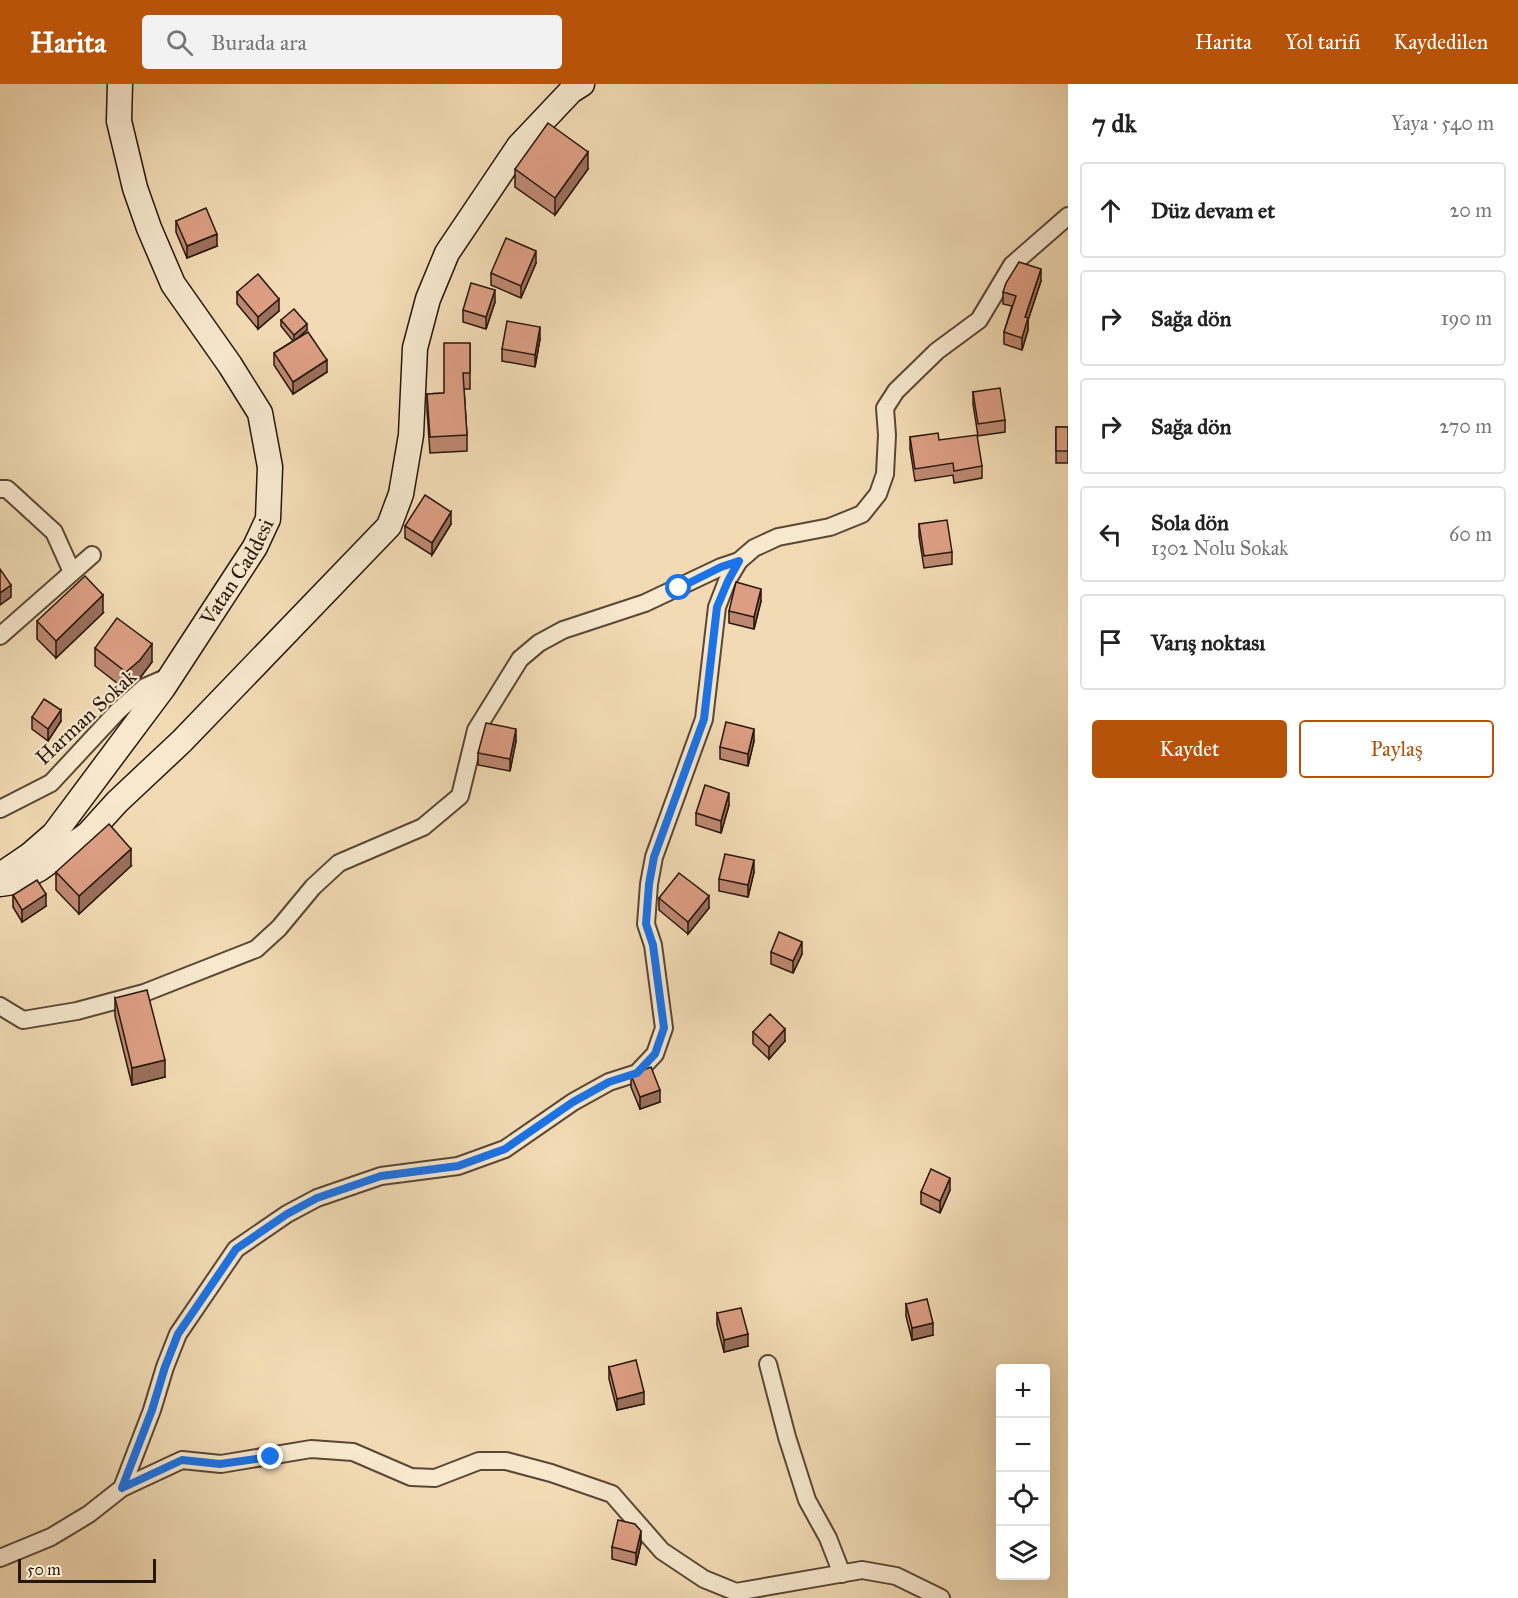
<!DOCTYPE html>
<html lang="tr">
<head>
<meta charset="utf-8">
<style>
	body { margin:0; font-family:"IM FELL Great Primer",serif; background:#f2f2f2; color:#222 }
	.controls { position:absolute; right:18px; bottom:18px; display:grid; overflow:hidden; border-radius:6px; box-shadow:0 6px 24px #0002 }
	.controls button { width:54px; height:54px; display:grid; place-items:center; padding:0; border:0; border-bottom:2px solid #e0e0e0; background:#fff; color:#222; font:30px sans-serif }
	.scale { position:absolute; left:18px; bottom:15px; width:138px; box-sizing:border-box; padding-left:6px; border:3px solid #27160b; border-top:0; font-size:16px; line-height:21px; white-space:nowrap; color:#27160b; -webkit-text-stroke:4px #f7e8ce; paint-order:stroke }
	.stop { position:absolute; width:18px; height:18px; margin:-14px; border:4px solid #1a73e8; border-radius:50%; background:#fff }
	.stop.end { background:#1a73e8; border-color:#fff; box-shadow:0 2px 6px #0008 }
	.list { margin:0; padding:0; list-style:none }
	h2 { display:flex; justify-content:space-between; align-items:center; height:78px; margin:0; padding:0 24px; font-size:26px }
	h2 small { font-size:20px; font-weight:400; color:#767676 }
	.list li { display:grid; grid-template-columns:39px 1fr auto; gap:18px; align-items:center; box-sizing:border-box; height:96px; margin:0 12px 12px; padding:0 12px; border:2px solid #e0e0e0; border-radius:6px }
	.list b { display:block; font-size:22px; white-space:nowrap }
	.list p { margin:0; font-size:20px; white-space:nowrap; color:#767676 }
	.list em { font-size:20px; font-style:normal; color:#767676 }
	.actions { display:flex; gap:12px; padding:18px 24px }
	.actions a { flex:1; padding:14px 0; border:2px solid #b45309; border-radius:6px; text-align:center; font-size:21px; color:#b45309 }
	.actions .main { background:#b45309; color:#fff }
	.icon { flex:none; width:33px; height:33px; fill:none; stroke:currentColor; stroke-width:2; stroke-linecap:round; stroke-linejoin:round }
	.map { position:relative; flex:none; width:1068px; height:1514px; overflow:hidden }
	header { display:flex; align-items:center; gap:36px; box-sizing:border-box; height:84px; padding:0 30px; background:#b45309; color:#fff }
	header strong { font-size:28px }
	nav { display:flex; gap:33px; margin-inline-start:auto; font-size:21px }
	.search { width:420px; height:54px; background:#f2f2f2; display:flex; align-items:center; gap:15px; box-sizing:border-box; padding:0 21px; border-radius:6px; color:#767676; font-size:22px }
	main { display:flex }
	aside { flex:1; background:#fff }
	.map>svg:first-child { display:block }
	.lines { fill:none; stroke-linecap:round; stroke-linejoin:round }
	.street-casing { stroke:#5a4735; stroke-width:20 }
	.secondary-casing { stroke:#27160b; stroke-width:27 }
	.street { stroke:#f7e8ce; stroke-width:16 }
	.secondary { stroke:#f7e8ce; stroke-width:24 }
	.wall { fill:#bd8871; stroke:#27160b; stroke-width:1.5 }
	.shaded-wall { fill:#9a6f5c; stroke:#27160b; stroke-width:1.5 }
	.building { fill:#dc9e83; stroke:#27160b; stroke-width:1.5 }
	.route { stroke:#1a73e8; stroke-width:8 }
	.labels { text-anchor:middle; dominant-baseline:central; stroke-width:4.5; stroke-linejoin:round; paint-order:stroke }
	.street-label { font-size:21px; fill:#27160b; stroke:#f7e8ce }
</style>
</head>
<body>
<header>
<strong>Harita</strong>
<div class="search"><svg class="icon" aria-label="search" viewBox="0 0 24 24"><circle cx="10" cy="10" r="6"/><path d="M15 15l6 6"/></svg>Burada ara</div>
<nav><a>Harita</a><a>Yol tarifi</a><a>Kaydedilen</a></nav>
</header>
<main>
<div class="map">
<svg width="1068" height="1514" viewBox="0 0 1068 1514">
	<rect width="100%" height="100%" fill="#f2dbb4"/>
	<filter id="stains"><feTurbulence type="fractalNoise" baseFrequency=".00333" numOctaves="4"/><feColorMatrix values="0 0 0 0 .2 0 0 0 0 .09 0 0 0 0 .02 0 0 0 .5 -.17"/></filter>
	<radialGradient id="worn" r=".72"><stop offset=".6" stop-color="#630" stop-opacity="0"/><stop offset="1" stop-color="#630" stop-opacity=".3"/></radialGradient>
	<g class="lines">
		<defs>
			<g id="street">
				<polyline points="0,405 7,405 54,448 72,488"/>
				<polyline points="0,552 92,471"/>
				<polyline points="0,725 51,699 117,628 145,603 170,592"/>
				<polyline points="0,922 23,936 77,927 144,909 256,865 279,844 313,803 339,779 423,743 460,712 476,646 520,575 539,559 563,546 645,519 721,483 739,477"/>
				<polyline points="768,1280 787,1353 807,1416 828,1454 842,1490"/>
				<polyline points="122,1404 152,1326 165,1283 178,1250 236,1165 287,1130 317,1114 381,1092 458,1082 505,1065 573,1018 609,998 637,989 655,970 664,944 653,861 646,840 649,800 654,773 704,635 717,523 727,497 739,477 754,464 778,453 830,443 862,430 878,410 885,390 887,351 885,324 896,307 937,267 979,236 1012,181 1068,132"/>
				<polyline points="0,1474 51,1453 89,1430 122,1404 182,1376 221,1380 311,1365 353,1368 411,1393 435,1394 479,1377 506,1377 551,1389 612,1410 662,1467 704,1495 736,1508 862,1486 896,1492 941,1514"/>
			</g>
			<g id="secondary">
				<path id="s1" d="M2,790l28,-19 24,-21 109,-146 92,-141 13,-28 2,-52 -10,-54 -30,-48 -57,-81 -24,-56 -14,-40 -16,-67 1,-37"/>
				<polyline points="0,800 14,798 39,785 88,750 117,718 182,657 389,442 401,410 411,351 415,264 428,215 447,169 519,62 571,7 582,0"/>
			</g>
		</defs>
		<use href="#street" class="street-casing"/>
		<use href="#secondary" class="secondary-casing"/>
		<use href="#street" class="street"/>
		<use href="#secondary" class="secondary"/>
	</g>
	<g class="wall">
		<polygon points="515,85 588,85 555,131 515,103"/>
		<polygon points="176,137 217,162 187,174 176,148"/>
		<polygon points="536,179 521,214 491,201 491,189"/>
		<polygon points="1041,197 1028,236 1028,246 1022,266 1004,260 1004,248 1012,222 1003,220 1003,208"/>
		<polygon points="237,208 279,227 258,245 237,220"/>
		<polygon points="495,218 486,245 463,238 463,226"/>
		<polygon points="281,236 307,246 297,255 327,288 293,310 274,281 274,269 293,257 281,242"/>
		<polygon points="540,255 535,283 502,277 502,265"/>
		<polygon points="470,259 470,305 464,305 467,351 467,367 430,369 427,326 427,310 444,309"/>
		<polygon points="973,308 1005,336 1005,348 978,352 973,320"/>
		<rect x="1056" y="343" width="12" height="36"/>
		<polygon points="910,353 939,356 982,382 982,394 954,399 953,391 915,397 910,365"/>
		<polygon points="451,440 432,471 405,454 405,442"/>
		<polygon points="919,440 952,468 952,480 924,484 919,452"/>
		<polygon points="761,517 754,545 729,539 729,527"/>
		<polygon points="103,529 56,574 37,555 37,537"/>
		<polygon points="95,564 152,578 140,594 126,606 95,582"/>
		<polygon points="32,633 61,637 48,657 32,645"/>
		<polygon points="516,657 510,687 478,681 478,669"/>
		<polygon points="754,657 748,682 720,675 720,663"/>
		<polygon points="729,721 721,749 696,741 696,729"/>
		<polygon points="131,782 79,830 56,806 56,788"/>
		<polygon points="754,788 748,813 719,807 719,795"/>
		<polygon points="13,811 46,822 22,838 13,823"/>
		<polygon points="659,814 709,824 688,850 659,826"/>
		<polygon points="771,868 802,870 793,889 771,880"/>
		<polygon points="115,914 165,993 132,1001 115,932"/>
		<polygon points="753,948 785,957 769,975 753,960"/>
		<polygon points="631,991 660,1018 640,1025 631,1003"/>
		<polygon points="950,1106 940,1129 921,1120 921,1108"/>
		<polygon points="906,1220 933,1251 912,1256 906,1232"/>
		<polygon points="717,1229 748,1262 724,1268 717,1241"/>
		<polygon points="609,1283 644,1320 617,1326 609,1295"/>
		<polygon points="641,1459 636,1481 612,1475 612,1463"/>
	</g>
	<g class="shaded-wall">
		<polygon points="588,68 588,85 555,131 555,114"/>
		<polygon points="217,150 217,162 187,174 187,162"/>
		<polygon points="536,167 536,179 521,214 521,202"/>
		<polygon points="1041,185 1041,197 1028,236 1028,246 1022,266 1022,254 1025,233"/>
		<polygon points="495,206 495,218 486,245 486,233"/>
		<polygon points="279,215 279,227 258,245 258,233"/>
		<polygon points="307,240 307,246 294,257 294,251"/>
		<polygon points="540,243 540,255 535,283 535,271"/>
		<polygon points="327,276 327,288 293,310 293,298"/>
		<polygon points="451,428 451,440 432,471 432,459"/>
		<polygon points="11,501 11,513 0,521 0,509"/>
		<polygon points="761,505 761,517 754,545 754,533"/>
		<polygon points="103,511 103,529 56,574 56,557"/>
		<polygon points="152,560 152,578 140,594 126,606 126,588"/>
		<polygon points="61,626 61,637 48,657 48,645"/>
		<polygon points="516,645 516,657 510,687 510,675"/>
		<polygon points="754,645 754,657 748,682 748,670"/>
		<polygon points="729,709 729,721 721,749 721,737"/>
		<polygon points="131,765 131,782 79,830 79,812"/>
		<polygon points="754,776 754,788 748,813 748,801"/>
		<polygon points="46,810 46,822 22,838 22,826"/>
		<polygon points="709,812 709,824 688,850 688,838"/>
		<polygon points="802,858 802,870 793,889 793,877"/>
		<polygon points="785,945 785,957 769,975 769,963"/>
		<polygon points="165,976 165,993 132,1001 132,984"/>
		<polygon points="660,1006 660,1018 640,1025 640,1013"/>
		<polygon points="950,1094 950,1106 940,1129 940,1117"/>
		<polygon points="933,1239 933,1251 912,1256 912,1244"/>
		<polygon points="748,1250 748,1262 724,1268 724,1256"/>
		<polygon points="644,1308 644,1320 617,1326 617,1315"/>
		<polygon points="641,1447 641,1459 636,1481 636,1469"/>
	</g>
	<g class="building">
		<polygon points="548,39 588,68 555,114 515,85"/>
		<polygon points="206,124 217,150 187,162 176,137"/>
		<polygon points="506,154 536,167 521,202 491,189"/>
		<polygon points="1019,178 1041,185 1025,233 1028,234 1022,254 1004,248 1016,212 1003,208 1006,199"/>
		<polygon points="258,190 279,215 258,233 237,208"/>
		<polygon points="471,199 495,206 486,233 463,226"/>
		<polygon points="294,225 307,240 294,251 281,236"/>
		<polygon points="507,237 540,243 535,271 502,265"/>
		<polygon points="308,248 327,276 293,298 274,269"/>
		<polygon points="444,259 470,259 470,289 463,289 467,351 430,353 427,310 444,309"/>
		<polygon points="1000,304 1005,336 978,340 973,308"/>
		<rect x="1056" y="343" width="12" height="24"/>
		<polygon points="938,349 939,356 977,351 982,382 954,387 953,379 915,385 910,353"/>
		<polygon points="425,411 451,428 432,459 405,442"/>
		<polygon points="947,436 952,468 924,472 919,440"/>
		<polygon points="0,485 11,501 0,509"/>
		<polygon points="85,492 103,511 56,557 37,537"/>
		<polygon points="736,498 761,505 754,533 729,527"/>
		<polygon points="117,534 152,560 140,576 126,588 95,564"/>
		<polygon points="44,615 61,626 48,645 32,633"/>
		<polygon points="726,638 754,645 748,670 720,663"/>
		<polygon points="486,639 516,645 510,675 478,669"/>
		<polygon points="705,701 729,709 721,737 696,729"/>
		<polygon points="109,740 131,765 79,812 56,788"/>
		<polygon points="725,770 754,776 748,801 719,795"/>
		<polygon points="679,789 709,812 688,838 659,814"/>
		<polygon points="37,796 46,810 22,826 13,811"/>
		<polygon points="779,848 802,858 793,877 771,868"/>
		<polygon points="147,906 165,976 132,984 115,914"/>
		<polygon points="770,930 785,945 769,963 753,948"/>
		<polygon points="651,983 660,1006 640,1013 631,991"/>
		<polygon points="931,1085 950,1094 940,1117 921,1108"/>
		<polygon points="927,1215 933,1239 912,1244 906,1220"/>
		<polygon points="741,1224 748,1250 724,1256 717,1229"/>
		<polygon points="636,1276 644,1308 617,1315 609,1283"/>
		<polygon points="618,1436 635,1440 641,1447 636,1469 612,1463"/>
	</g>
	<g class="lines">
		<polyline class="route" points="271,1373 220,1380 182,1376 122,1404 152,1326 165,1283 178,1250 236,1165 287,1130 317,1114 381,1092 458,1082 505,1065 573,1018 609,998 637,989 655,970 664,944 653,861 646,840 649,800 654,773 704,635 717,523 728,497 739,477 721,483 679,504"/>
	</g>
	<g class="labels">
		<g class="street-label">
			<text stroke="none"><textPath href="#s1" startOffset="386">Vatan Caddesi</textPath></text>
			<text transform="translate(86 633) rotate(-43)">Harman Sokak</text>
		</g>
	</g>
	<rect width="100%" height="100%" filter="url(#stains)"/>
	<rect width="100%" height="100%" fill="url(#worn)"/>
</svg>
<div class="controls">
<button>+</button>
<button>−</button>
<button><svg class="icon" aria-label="locate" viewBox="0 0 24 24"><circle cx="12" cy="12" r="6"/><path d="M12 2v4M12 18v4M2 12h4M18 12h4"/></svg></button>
<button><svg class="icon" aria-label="layers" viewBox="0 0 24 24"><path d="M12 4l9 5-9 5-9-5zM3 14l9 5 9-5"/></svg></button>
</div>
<div class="scale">50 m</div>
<div class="stop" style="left:679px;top:504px"></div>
<div class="stop end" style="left:271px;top:1373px"></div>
</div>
<aside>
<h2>7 dk<small>Yaya · 540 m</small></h2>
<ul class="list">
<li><svg class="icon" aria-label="ahead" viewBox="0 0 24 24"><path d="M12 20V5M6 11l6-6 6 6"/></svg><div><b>Düz devam et</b></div><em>20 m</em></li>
<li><svg class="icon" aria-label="right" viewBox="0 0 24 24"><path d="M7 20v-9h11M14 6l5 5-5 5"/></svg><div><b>Sağa dön</b></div><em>190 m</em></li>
<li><svg class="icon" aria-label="right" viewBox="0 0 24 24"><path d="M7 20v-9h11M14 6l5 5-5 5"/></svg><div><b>Sağa dön</b></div><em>270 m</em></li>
<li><svg class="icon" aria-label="left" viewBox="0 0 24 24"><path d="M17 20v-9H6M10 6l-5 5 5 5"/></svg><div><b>Sola dön</b><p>1302 Nolu Sokak</p></div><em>60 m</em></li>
<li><svg class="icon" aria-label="arrive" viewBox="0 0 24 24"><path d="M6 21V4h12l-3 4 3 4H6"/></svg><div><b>Varış noktası</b></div></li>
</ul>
<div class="actions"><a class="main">Kaydet</a><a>Paylaş</a></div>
</aside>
</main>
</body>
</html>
